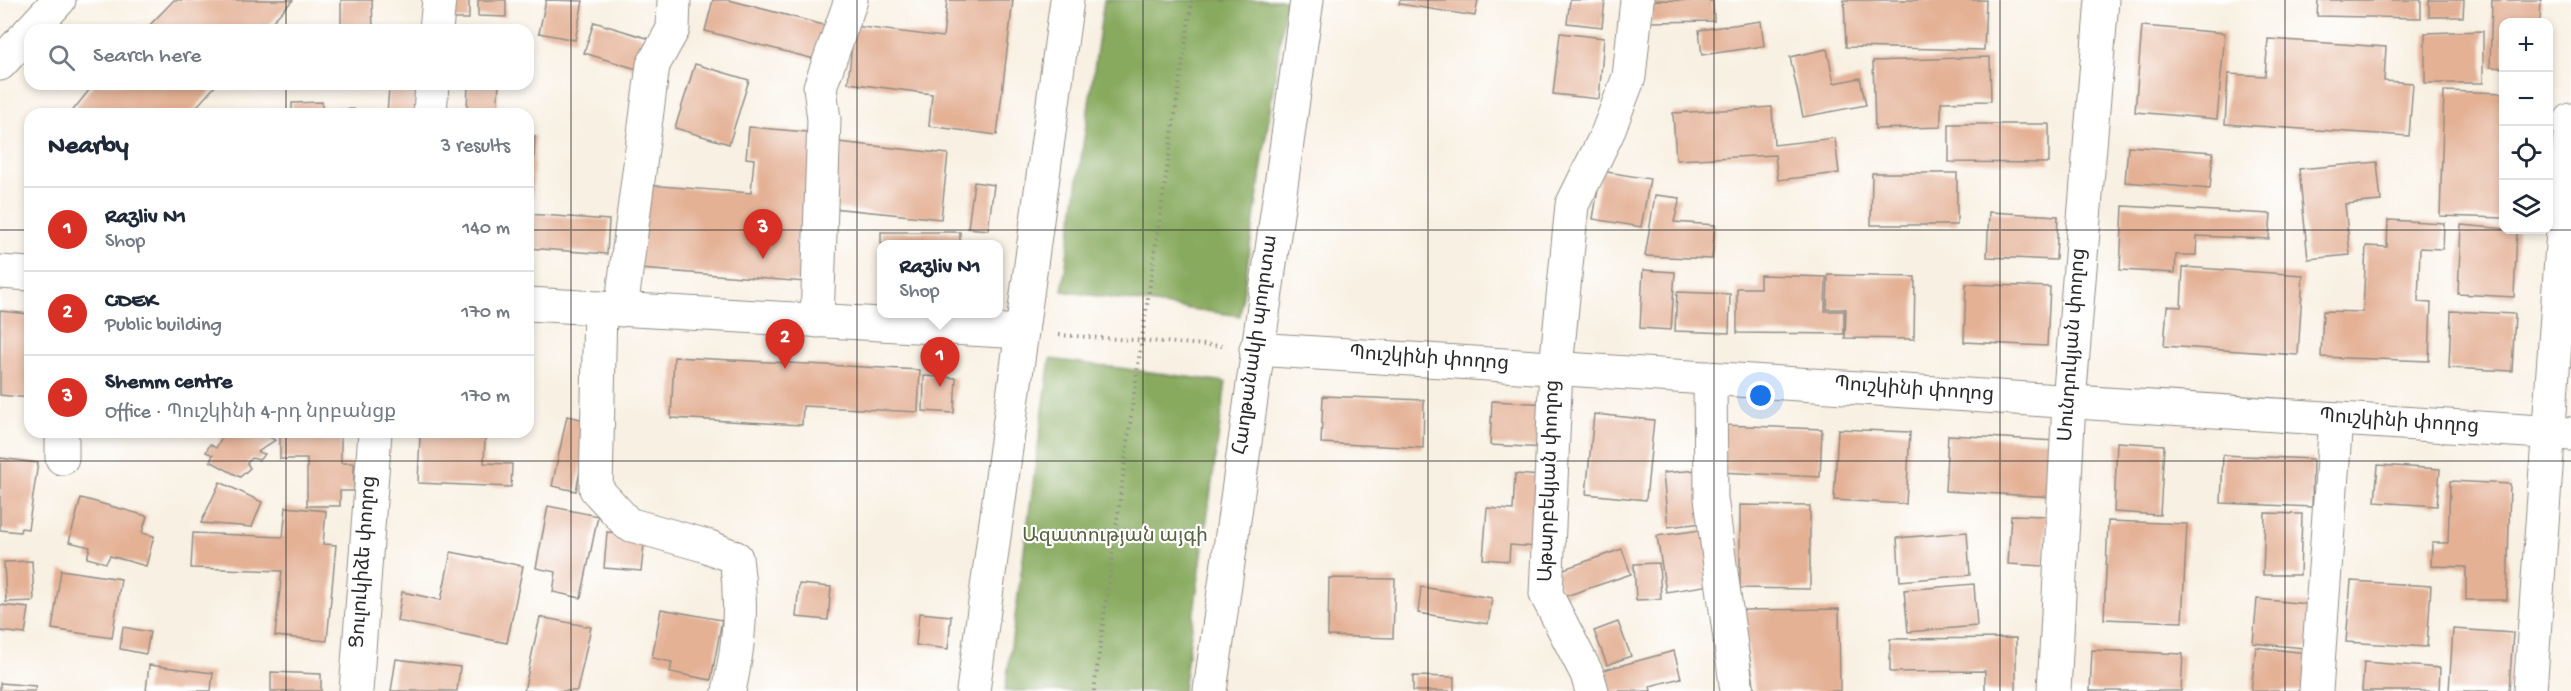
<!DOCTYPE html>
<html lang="en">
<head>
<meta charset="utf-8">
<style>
	body { margin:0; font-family:"Gochi Hand","Noto Sans Armenian",sans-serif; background:#f6f6f7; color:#1f2937 }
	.controls { position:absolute; right:18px; top:18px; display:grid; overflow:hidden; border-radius:12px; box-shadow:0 3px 9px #0003 }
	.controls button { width:54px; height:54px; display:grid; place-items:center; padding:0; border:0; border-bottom:2px solid #e0e1e3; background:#fff; color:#1f2937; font:30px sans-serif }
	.you { position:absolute; left:1761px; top:396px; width:21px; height:21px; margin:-15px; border:4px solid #fff; border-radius:50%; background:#1a73e8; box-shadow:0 0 0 9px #1a73e833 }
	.badge { display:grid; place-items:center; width:39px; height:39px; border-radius:50%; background:#d93025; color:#fff; font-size:20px; font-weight:700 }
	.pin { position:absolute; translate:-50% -50px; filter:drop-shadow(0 2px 3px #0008) }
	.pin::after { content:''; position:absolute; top:32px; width:21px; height:18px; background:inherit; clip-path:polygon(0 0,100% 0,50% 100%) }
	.popup { position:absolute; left:877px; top:240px; width:126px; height:78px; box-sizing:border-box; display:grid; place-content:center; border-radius:12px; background:#fff; filter:drop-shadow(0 2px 4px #0005); font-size:20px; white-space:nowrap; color:#747a83 }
	.popup b { font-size:22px; color:#1f2937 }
	.popup::after { content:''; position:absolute; left:50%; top:100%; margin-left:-12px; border:12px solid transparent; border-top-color:#fff }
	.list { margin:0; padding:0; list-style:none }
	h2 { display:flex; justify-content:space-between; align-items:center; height:78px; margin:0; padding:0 24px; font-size:26px }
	h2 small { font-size:20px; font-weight:400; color:#747a83 }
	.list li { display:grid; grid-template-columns:39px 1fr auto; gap:18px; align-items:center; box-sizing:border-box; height:84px; padding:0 24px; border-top:2px solid #e0e1e3 }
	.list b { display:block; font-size:22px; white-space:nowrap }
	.list p { margin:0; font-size:20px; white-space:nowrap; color:#747a83 }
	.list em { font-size:20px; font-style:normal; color:#747a83 }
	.icon { flex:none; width:33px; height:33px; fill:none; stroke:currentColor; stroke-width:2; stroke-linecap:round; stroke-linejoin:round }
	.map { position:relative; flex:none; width:2571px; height:691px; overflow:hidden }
	.search { position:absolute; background:#fff; box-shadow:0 3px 9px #0003; left:24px; top:24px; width:510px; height:66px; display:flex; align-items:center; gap:15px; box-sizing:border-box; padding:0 21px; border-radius:18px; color:#747a83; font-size:22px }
	.panel { position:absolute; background:#fff; box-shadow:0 3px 9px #0003; left:24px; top:108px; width:510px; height:330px; border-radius:18px }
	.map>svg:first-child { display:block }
	.forest { fill:#88aa5e; stroke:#5a6a44; stroke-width:1.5 }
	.building { fill:#e4b195 }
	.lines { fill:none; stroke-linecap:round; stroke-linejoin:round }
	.minor-casing { stroke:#928e86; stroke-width:35 }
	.major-casing { stroke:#928e86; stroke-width:35 }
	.highway-casing { stroke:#928e86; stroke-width:35 }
	.path { stroke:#928e86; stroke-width:4; stroke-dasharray:1.5 4.5; stroke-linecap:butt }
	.minor { stroke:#fff; stroke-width:33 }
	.major { stroke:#fff; stroke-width:33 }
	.highway { stroke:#fff; stroke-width:33 }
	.grid { fill:none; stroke:#2b2b2b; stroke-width:1.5; stroke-opacity:0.55 }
	.labels { text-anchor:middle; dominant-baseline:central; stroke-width:4.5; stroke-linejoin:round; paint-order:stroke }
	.street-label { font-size:20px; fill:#2b2b2b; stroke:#fff }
	.park-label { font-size:20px; fill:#586141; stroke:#fff }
</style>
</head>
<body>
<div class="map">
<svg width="2571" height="691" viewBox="0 0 2571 691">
	<rect width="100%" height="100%" fill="#fff"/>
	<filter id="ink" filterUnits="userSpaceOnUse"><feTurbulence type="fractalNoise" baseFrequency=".0167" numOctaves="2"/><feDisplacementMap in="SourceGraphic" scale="12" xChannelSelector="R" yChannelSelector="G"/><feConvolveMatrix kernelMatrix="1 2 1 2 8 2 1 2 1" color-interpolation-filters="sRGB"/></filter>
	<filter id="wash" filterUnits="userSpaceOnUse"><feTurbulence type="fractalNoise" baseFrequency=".008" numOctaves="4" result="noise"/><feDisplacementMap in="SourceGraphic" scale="24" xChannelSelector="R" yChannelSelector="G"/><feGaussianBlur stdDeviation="1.35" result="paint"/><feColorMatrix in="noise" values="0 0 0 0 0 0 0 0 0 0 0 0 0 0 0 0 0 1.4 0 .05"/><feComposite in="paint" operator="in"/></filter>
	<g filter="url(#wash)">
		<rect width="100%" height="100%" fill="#f8f0e2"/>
		<g class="forest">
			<polygon points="1104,0 1286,0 1240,316 1062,291"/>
			<polygon points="1050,359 1226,382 1183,691 1005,691"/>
		</g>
		<g id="blocks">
			<g class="building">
				<polygon points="174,0 293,0 264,30 145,30"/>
				<polygon points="341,0 372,0 373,30 341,30"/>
				<rect x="452" y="0" width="17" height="19"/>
				<polygon points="478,0 506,0 506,17 478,16"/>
				<polygon points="546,0 583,1 575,40 539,33"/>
				<polygon points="713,0 729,0 831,27 822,61 705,31"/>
				<polygon points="947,0 1013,0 997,135 929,126 932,94 848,83 854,26 943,37"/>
				<polygon points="1400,0 1478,0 1475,16 1399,4"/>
				<polygon points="1570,0 1605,0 1602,27 1567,23"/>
				<polygon points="1651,0 1713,1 1714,21 1651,22"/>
				<polygon points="1844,0 1986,0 1984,50 1846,47"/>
				<polygon points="2318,0 2421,0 2421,18 2317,16"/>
				<polygon points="2429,0 2464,0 2463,17 2429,17"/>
				<polygon points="2492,0 2541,0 2540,22 2504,22 2504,68 2490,67"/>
				<polygon points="1761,21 1764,46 1702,55 1699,30"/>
				<polygon points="594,22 650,39 640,70 584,53"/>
				<polygon points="2142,26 2225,33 2217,119 2135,112"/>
				<polygon points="2483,31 2483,83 2425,83 2425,33"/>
				<polygon points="1560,33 1604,38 1599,99 1553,94"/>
				<polygon points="2268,39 2386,47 2384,81 2413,83 2409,136 2225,124 2228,74 2265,76"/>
				<polygon points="1827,49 1834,83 1860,78 1866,105 1803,117 1790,57"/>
				<polygon points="1990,57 1991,101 1941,102 1941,127 1875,129 1873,61"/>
				<polygon points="695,64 749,80 729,144 675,128"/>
				<polygon points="94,84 217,84 190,114 70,114"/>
				<polygon points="468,84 499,84 497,113 467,111"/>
				<polygon points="389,88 419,90 417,114 387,114"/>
				<polygon points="2444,91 2504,93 2504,218 2440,216"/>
				<polygon points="322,102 322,110 354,109 354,114 292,114 292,103"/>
				<polygon points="1772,107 1774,145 1835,138 1839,173 1778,180 1775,155 1676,160 1673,113"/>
				<polygon points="1949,124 2049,124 2049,163 1949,162"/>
				<polygon points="749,127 818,133 806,282 640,269 647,185 751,193 754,159 746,158"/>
				<polygon points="528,136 535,136 532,204 528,204"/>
				<polygon points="838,142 948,154 941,219 832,208"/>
				<polygon points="2128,146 2213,152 2210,189 2125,182"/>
				<polygon points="2377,162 2381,201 2345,204 2350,255 2308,259 2299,169"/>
				<polygon points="1601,171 1650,179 1641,227 1593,219"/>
				<polygon points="1872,173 1957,173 1957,225 1871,225"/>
				<polygon points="974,182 994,185 988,230 968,228"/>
				<polygon points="1655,195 1680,198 1674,222 1715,225 1712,259 1645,256"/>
				<polygon points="2123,206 2271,214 2269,239 2197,236 2196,255 2176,255 2175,273 2120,270"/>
				<polygon points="1989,212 2058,216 2056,260 1987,257"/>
				<polygon points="528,214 609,220 607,254 528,248"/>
				<polygon points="2388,220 2444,223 2443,249 2420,248 2418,302 2431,303 2429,361 2321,357 2323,311 2363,312 2366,246 2387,247"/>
				<polygon points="2461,225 2517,230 2514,297 2458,294"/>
				<rect x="881" y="232" width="79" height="12"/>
				<polygon points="2183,267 2303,275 2298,355 2164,346 2167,306 2181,307"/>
				<polygon points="1643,270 1675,272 1671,330 1640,328"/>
				<polygon points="1760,275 1826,277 1825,311 1844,311 1844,334 1737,333 1737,288 1760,288"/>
				<polygon points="1828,275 1915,277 1914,339 1845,338 1846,309 1827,309"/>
				<polygon points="1966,284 2050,287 2047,346 1964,342"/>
				<polygon points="1677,292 1730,294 1729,333 1675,331"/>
				<polygon points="0,311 30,314 30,398 0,395"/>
				<polygon points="2451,311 2515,314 2512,371 2449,368"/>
				<polygon points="674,357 920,370 918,412 803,406 802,425 671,418"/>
				<polygon points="924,376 956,378 954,413 923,411"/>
				<polygon points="1323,396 1424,400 1423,448 1321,443"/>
				<polygon points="1492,401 1549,404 1546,448 1490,445"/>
				<polygon points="1594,414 1654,420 1646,500 1586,494"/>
				<polygon points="567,416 590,421 576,491 552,486"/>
				<polygon points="1721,425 1822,429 1820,477 1719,472"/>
				<polygon points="1838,429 1910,432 1906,504 1834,500"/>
				<polygon points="225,432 260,432 275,440 258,452 265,454 259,460 252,458 247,463 250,468 240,477 210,461 213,455 206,452 210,444 216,448"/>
				<polygon points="280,432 349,432 341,435 341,463 354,463 354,491 340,491 340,506 307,506 307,459 280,459"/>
				<polygon points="420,435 485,438 484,463 512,464 511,487 418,483"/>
				<polygon points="1948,435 2057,441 2055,497 1945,491"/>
				<polygon points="2117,442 2164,445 2160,515 2114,512"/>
				<polygon points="2223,455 2313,459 2312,507 2221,503"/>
				<polygon points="0,458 38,463 28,529 21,528 20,532 0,530"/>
				<polygon points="2378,465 2440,469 2437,506 2375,502"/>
				<polygon points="1698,470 1703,523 1668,527 1663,473"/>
				<polygon points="1515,474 1543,476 1538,547 1510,545 1509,561 1483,559 1487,508 1513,510"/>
				<polygon points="2450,481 2510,484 2507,600 2466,600 2466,567 2431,566 2432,543 2448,543"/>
				<polygon points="220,482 262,502 252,527 201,523"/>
				<polygon points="81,498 147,516 142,533 154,536 146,566 110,556 106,563 87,558 90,547 69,542"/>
				<polygon points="1740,505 1810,506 1810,589 1740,588"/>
				<polygon points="548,506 598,516 581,598 553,592 556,572 536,568"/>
				<polygon points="286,507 326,511 323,544 336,545 327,641 275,636 282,571 191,568 193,533 283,537"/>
				<polygon points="2265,513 2302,514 2300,575 2263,575"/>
				<polygon points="2011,515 2047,516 2044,566 2008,564"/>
				<polygon points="2108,521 2187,524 2182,622 2104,619"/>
				<polygon points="1708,529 1717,584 1666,592 1657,536"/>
				<polygon points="607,532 645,536 641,571 604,568"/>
				<polygon points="1967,532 1970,575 1900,581 1897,538"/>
				<polygon points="1622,549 1631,574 1563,597 1555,572"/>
				<polygon points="451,552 523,566 507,643 397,621 402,592 441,600"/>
				<polygon points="32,561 34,601 6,602 4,562"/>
				<polygon points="1659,563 1661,599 1636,600 1634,564"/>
				<polygon points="61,570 121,579 112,638 52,629"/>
				<polygon points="1329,578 1395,579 1393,638 1328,636"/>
				<polygon points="2351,581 2431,586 2427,647 2346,642"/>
				<polygon points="799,584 831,587 828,620 796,617"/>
				<polygon points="1974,584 1977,626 1908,632 1904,590"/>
				<polygon points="1421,587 1492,598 1488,624 1418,613"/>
				<polygon points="2257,599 2318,605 2314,649 2253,643"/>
				<polygon points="0,605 29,608 25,634 0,631"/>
				<polygon points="661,609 722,620 711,680 670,672 672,662 652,658"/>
				<polygon points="1839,609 1840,691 1755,691 1742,610"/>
				<polygon points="919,613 951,616 948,649 916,645"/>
				<polygon points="540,617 591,627 577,691 524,691"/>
				<polygon points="1618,622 1631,656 1607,665 1594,631"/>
				<polygon points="123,627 150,632 146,654 120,649"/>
				<polygon points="2453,629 2513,633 2509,691 2449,691"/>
				<polygon points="2016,638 2016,691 1985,691 1985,671 1890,672 1890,639"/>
				<polygon points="2256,647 2314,654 2310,691 2251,691"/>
				<polygon points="2092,650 2183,654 2181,691 2090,691"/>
				<polygon points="1674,651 1681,678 1650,686 1651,691 1605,691 1600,671"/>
				<polygon points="396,659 460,667 457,691 391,691"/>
				<polygon points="2364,662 2440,668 2439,691 2362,691"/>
				<polygon points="149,665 213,673 211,691 146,691"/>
				<polygon points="271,672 321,674 321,691 271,691"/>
				<polygon points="1413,676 1454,677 1454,691 1413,691"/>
				<polygon points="0,683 36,686 35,691 0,691"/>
			</g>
		</g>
	</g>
	<g filter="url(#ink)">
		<use href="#blocks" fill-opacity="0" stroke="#928e86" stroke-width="1.5"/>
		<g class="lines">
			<defs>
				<g id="minor">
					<polyline points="31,30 59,0"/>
					<polyline points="436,30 439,0"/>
					<polyline points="0,64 30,31"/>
					<polyline points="430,114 432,84"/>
					<path d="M600,308l-4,181 32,35 79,22 29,12c7,47 3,87 -7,133"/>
					<polyline points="621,310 653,65 673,29 674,0"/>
					<polyline points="817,321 824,120 820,87 851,0"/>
					<polyline points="1256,349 2571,434"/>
					<polyline points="1710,378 1711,498 1737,691"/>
					<polyline points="62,458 62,432"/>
					<polyline points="356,691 375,432"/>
					<polyline points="1592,691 1587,674 1546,594 1556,368 1572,205 1607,134 1629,77 1637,0"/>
					<polyline points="2054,691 2069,402 2102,0"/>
					<polyline points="2316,691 2336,419"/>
					<polyline points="2530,691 2571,120"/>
				</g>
				<g id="major">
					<polyline points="0,272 30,274"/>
					<polyline points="528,304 1022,332"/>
				</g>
				<g id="highway">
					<polyline points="973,691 1067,0"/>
					<polyline points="1210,691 1307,0"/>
				</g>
			</defs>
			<use href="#minor" class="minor-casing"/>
			<use href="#major" class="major-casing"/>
			<use href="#highway" class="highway-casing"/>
			<g class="path">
				<polyline points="1059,335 1222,346"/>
				<polyline points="1094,691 1137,372 1192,0"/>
			</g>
			<use href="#minor" class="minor"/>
			<use href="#major" class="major"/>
			<use href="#highway" class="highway"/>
		</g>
	</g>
	<path class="grid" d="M286,0v30M571,0v691M857,0v691M1143,0v691M1428,0v691M1714,0v691M2000,0v691M2285,0v691M286,84v30M0,230h30M528,230h2043M286,432v259M0,461h2571"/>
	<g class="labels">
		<g class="street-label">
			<text transform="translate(1257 345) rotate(-82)">Հաղթանակի պողոտա</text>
			<text transform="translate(2074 345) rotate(-86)">Սունդուկյան փողոց</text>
			<text transform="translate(1429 360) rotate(4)">Պուշկինի փողոց</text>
			<text transform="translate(1914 391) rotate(4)">Պուշկինի փողոց</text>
			<text transform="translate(2399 423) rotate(4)">Պուշկինի փողոց</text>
			<text transform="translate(1551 481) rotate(-88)">Աթարբեկյան փողոց</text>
			<text transform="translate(365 562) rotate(-86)">Ցուլուկիձե փողոց</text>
		</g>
		<g class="park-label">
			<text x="1115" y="537">Ազատության այգի</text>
		</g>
	</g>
</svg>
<div class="controls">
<button>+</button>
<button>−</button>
<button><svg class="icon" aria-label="locate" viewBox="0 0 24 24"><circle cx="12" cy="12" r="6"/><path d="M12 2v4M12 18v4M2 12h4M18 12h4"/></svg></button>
<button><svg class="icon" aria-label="layers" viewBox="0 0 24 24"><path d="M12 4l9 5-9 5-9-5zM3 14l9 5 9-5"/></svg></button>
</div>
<div class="you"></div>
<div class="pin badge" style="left:940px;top:387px">1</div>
<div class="popup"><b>Razliv N1</b>Shop</div>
<div class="pin badge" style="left:785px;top:369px">2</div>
<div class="pin badge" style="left:763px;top:259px">3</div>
<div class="search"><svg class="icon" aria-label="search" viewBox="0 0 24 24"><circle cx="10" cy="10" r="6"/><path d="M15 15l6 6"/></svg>Search here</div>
<section class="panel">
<h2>Nearby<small>3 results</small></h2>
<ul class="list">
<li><span class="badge">1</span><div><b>Razliv N1</b><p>Shop</p></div><em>140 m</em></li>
<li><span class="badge">2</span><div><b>CDEK</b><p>Public building</p></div><em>170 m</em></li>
<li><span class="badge">3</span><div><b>Shemm centre</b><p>Office · Պուշկինի 4-րդ նրբանցք</p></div><em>170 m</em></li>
</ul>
</section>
</div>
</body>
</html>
